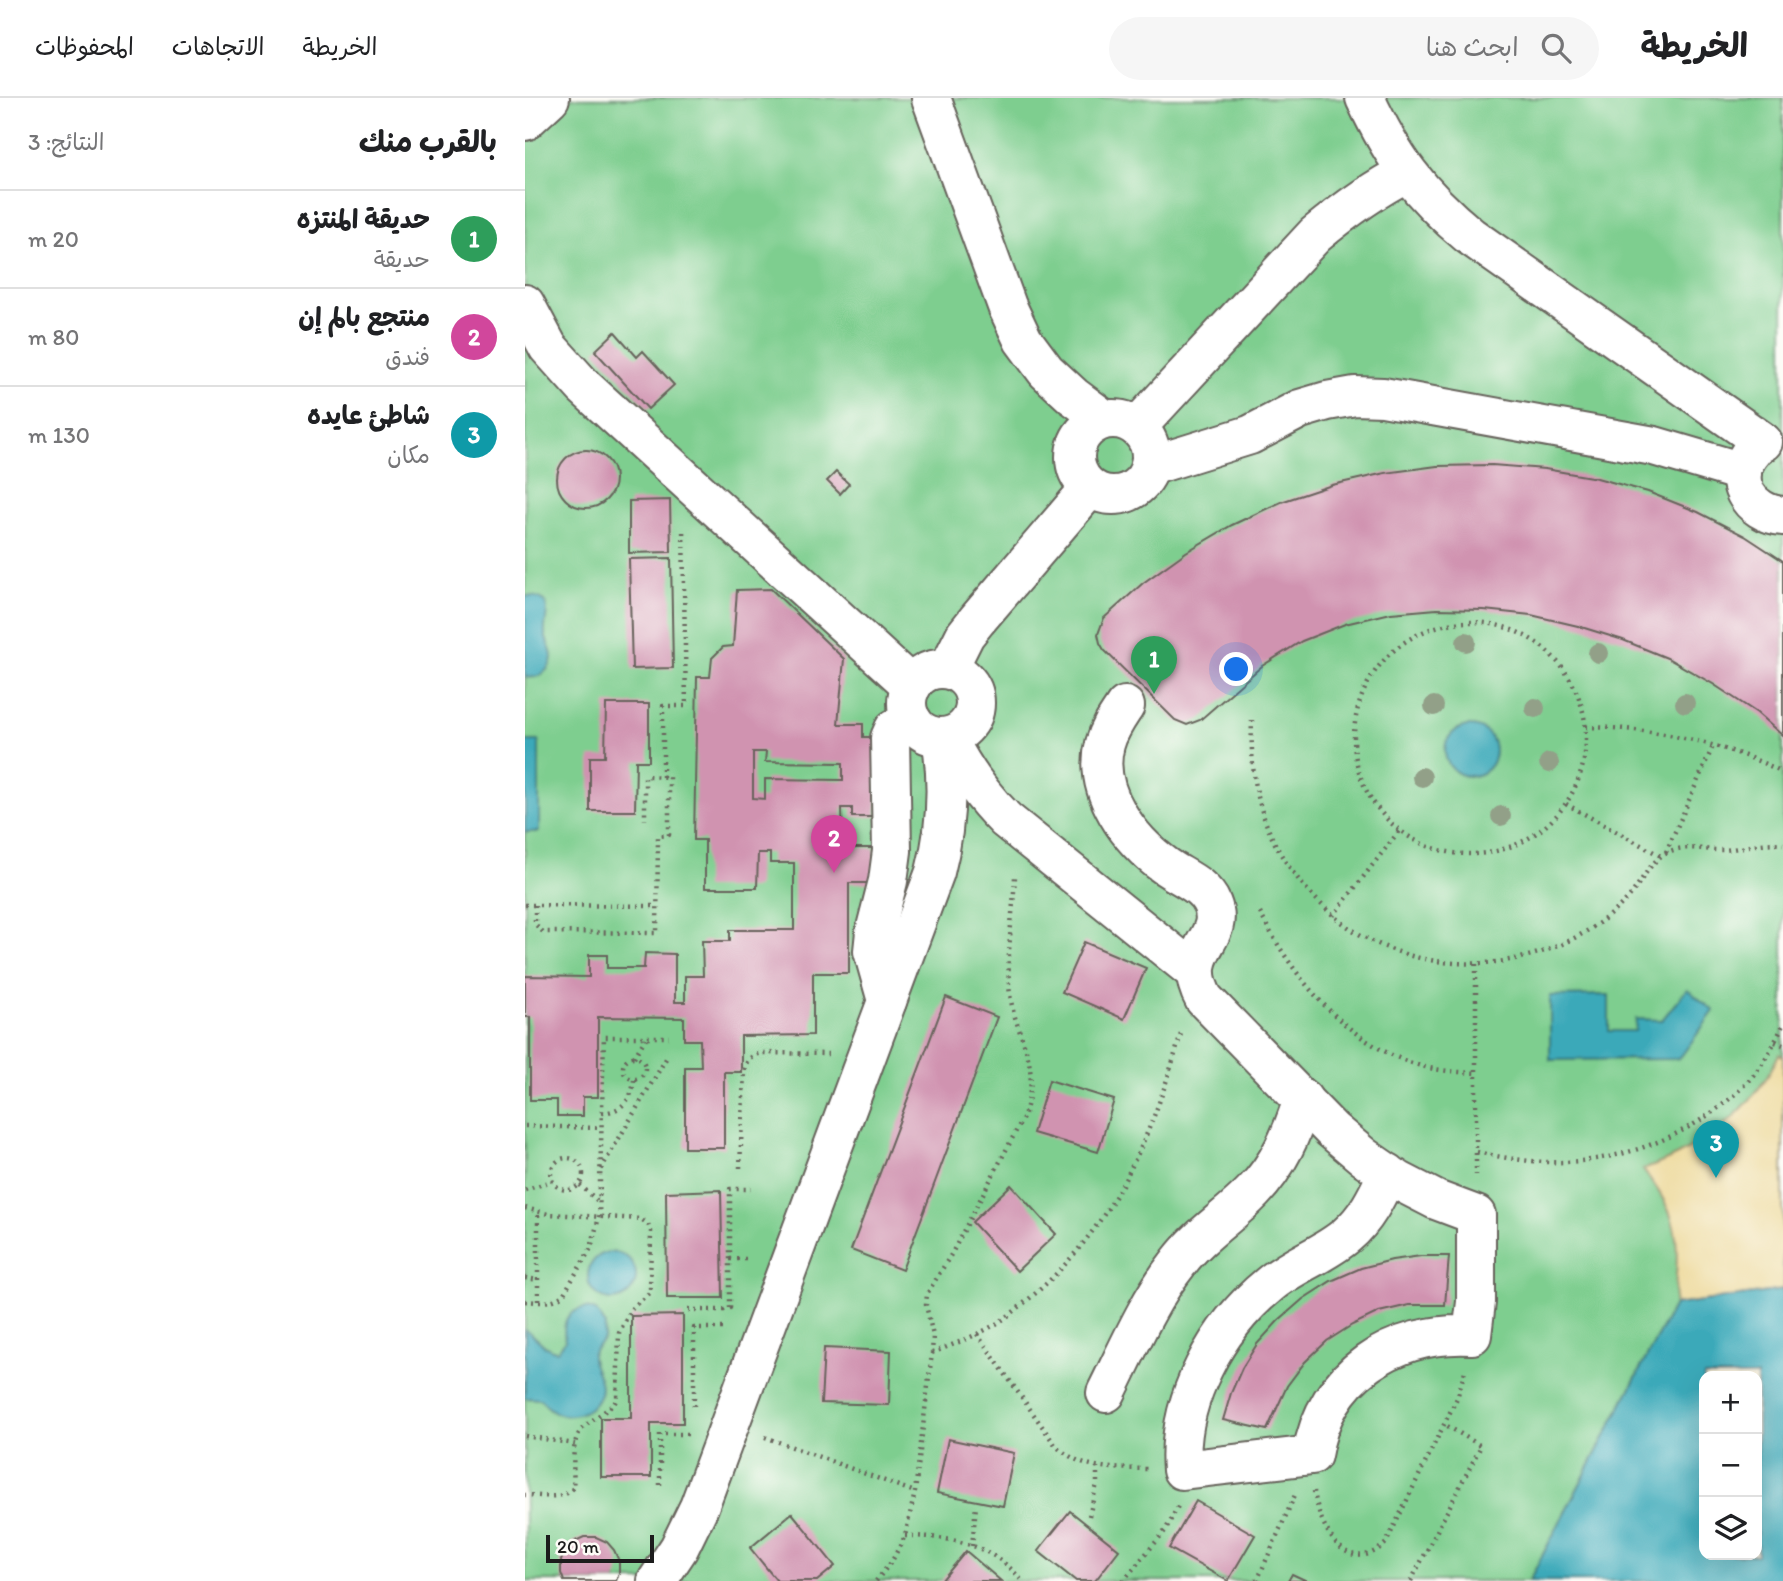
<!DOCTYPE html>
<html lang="ar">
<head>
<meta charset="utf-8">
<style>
	body { margin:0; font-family:Itim,"Playpen Sans Arabic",sans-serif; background:#f6f6f6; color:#202124; direction:rtl }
	.controls { position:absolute; right:21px; bottom:21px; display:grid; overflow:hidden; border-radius:14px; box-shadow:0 7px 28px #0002 }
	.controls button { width:63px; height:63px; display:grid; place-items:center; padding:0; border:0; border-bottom:2px solid #e0e0e0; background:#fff; color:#202124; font:35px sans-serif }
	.scale { position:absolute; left:21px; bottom:18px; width:108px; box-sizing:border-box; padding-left:7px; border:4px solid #1c1c1c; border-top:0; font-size:19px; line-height:24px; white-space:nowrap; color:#1c1c1c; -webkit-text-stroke:5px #fdfcf7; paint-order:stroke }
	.you { position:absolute; left:712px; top:572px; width:24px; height:24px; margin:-18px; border:5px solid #fff; border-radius:50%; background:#1a73e8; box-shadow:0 0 0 10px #1a73e833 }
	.badge { display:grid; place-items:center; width:46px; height:46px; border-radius:50%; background:#7c3aed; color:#fff; font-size:23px; font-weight:700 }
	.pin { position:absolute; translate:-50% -58px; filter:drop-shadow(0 2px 4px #0008) }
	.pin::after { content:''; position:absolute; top:37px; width:24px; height:21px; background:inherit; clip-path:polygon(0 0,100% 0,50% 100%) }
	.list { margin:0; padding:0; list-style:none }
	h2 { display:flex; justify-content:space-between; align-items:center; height:91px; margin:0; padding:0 28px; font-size:30px }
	h2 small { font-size:23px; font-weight:400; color:#757577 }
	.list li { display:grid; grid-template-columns:46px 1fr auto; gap:21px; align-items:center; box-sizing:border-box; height:98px; padding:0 28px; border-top:2px solid #e0e0e0 }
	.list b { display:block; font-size:26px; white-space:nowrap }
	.list p { margin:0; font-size:23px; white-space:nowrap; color:#757577 }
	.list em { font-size:23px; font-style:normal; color:#757577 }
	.icon { flex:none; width:38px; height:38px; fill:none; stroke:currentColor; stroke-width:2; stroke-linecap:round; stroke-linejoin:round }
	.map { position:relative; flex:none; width:1258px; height:1483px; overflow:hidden; direction:ltr }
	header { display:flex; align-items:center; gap:42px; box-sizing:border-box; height:98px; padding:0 35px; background:#fff; border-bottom:2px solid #e0e0e0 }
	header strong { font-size:33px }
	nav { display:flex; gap:38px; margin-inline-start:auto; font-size:24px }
	.search { width:490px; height:63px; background:#f6f6f6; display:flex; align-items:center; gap:18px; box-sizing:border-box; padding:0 24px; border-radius:38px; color:#757577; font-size:26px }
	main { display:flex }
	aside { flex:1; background:#fff }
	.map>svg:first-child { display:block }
	.green { fill:#7ece8f; stroke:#4d7556; stroke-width:2 }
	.sand { fill:#eeda9e; stroke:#857b5d; stroke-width:2 }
	.water { fill:#3ba9b9; stroke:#2c626a; stroke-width:2; fill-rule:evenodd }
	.building { fill:#d093b0; fill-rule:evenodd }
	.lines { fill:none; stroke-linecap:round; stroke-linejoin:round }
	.minor-casing { stroke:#67645c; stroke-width:42 }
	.path { stroke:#67645c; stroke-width:4.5; stroke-dasharray:2 5; stroke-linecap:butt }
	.minor { stroke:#fff; stroke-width:38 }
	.tree { fill:#92a088 }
</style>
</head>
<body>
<header>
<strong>الخريطة</strong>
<div class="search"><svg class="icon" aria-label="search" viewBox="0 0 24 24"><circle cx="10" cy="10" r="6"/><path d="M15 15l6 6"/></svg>ابحث هنا</div>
<nav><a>الخريطة</a><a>الاتجاهات</a><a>المحفوظات</a></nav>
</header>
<main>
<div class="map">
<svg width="1258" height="1483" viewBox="0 0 1258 1483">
	<rect width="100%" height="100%" fill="#fdfcf7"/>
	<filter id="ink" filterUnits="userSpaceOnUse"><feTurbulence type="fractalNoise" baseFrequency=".0143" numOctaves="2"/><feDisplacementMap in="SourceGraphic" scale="14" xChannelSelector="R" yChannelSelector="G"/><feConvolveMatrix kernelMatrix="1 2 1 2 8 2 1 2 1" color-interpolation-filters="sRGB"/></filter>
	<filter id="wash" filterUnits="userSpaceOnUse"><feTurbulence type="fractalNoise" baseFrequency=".00686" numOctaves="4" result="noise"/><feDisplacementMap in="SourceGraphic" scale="28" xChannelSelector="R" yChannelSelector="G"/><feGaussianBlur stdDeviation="1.57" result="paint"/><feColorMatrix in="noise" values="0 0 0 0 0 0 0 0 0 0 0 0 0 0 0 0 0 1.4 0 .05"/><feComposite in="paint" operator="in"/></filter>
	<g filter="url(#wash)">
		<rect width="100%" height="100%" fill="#f3ead4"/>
		<polygon class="green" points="0,0 1258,0 1258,1192 1149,1207 1004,1483 0,1483"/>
		<path class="sand" d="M1254,956l4,2v234l-109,15c4,-60 10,-85 -31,-135 59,-22 109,-57 136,-116z"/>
		<g class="water">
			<path d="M3,498c30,1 15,20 17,38 1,7 6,14 7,22 0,14 -14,24 -27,21v-80z"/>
			<circle cx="945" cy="653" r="25"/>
			<rect x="0" y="643" width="14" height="91"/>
			<polygon points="1162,891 1189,913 1154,961 1025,962 1025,898 1084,897 1084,933 1110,933 1111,921 1137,922"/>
			<circle cx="87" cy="1178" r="24"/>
			<path d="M1258,1192v291h-254l145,-276zM1179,1278h53v179h-53z"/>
			<path d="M62,1210l9,3 9,13 -1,15c-4,6 -12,10 -12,17 -1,10 9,20 9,31 0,19 -21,31 -39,28 -9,-2 -16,-10 -22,-16l-15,-1v-68c12,5 18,20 32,21l8,-10c-3,-19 1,-31 22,-33z"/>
		</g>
		<g id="blocks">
			<g class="building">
				<polygon points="90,234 112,259 118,253 149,287 123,311 70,253"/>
				<circle cx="61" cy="381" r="29"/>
				<polygon points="967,367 1020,371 1072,380 1123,394 1173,414 1220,438 1258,463 1258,638 1232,615 1188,586 1142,560 1098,542 1053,528 1006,517 959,512 912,511 866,515 820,526 777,543 737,568 675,622 662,627 650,622 579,552 575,545 573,536 579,520 618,485 661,454 707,427 756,404 807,387 860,375 912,368"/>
				<polygon points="311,374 324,386 315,396 302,383"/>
				<polygon points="145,402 146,454 104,455 104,403"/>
				<polygon points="146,460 148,570 107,571 104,461"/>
				<path d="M246,491l73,70 -6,65h25v13h17l-4,80h-24v-9h-10l1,34h8l1,6h23l-1,35h-25v90h-36v62l-72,1v36h-17v76h-39v-81h16l-1,-27h-16v-22l-86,-1v80h-15v19h-26v-16h-27v-83h-5v-41l64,1v-22h18v13h37l1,-15 30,1v48h10v-26h18l-1,-35h28v-11h64v-67h-24v-10h-12l-1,35h-52v-48h-11l3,-163h13l2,-19 11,-11 10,-1 4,-56zM228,654h13l-1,10 78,1v17l-78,-1v20l-12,-1z"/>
				<polygon points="81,606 124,606 124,663 111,663 110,713 65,713 65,659 80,659"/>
				<polygon points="559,844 621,870 599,921 537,894"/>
				<polygon points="421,899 472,919 377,1172 326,1152"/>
				<polygon points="524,982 589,1002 573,1054 508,1035"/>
				<polygon points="486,1087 531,1136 492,1173 447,1124"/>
				<polygon points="196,1092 198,1200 142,1200 141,1094"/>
				<polygon points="896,1158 924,1158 920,1207 884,1207 854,1214 827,1227 802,1243 780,1264 762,1288 742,1332 698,1322 706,1295 717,1270 732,1246 754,1222 778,1201 806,1183 836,1170 867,1162"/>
				<polygon points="158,1217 158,1325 126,1325 126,1379 76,1379 76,1320 106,1320 106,1218"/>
				<polygon points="299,1250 366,1253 364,1307 296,1305"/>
				<polygon points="423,1341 489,1355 478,1408 412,1395"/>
				<polygon points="671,1403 730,1437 703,1483 644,1450"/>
				<polygon points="545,1413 594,1452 570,1483 551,1483 513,1453"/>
				<polygon points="267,1415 310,1468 292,1483 252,1483 225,1450"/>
				<polygon points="59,1439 71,1439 82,1444 89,1452 94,1463 94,1475 91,1483 39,1483 36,1475 36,1463 40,1452 48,1444"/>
				<polygon points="441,1453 476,1483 416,1483"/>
				<polygon points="767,1476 782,1483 763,1483"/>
			</g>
		</g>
	</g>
	<g filter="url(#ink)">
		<use href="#blocks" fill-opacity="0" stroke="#67645c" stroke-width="2"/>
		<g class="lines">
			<defs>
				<g id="minor">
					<polyline points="406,0 482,208 498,242 521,273 548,298 579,321"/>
					<path d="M840,0c28,60 54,96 105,138l293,206"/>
					<polyline points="0,23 25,0"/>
					<polyline points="0,206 23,249 59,289 387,588"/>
					<circle cx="588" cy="359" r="38"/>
					<path d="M612,329l178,-192c29,-24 57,-45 91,-62"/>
					<path d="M1228,352c-26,28 -4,64 30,66"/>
					<polyline points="625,368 725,337 775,311 802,303 830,298 858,299 1129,348 1217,374"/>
					<polyline points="423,571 440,537 452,522 565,390"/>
					<circle cx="416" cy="605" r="34"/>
					<path d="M600,608c-8,12 -16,23 -20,38 -13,47 25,97 62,123 16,11 37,18 45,37 15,37 -35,45 -8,95l128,131 32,27 35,24 37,19 40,15v87l-4,33c-78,-4 -147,39 -160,120l-130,15c-6,-69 35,-143 88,-186 24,-20 54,-29 77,-49 20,-17 30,-39 41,-62"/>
					<path d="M424,643c15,30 33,55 57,79l189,152"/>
					<polyline points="362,903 348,853 350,834 363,783 367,753 365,640 369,631 387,622"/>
					<path d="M581,1295c22,-44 42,-92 73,-131 21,-28 50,-45 74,-70 26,-27 39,-58 50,-93"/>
					<path d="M132,1483l22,-33 20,-41 236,-635c12,-46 14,-88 6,-135"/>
				</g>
			</defs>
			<use href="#minor" class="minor-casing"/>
			<g class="path">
				<circle cx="945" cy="640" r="116"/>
				<path d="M727,622c-3,77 15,132 71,186 71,70 189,75 270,21 11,-7 24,-18 33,-27 14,-14 23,-39 42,-48 17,-8 39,-1 57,-2 19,-2 39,-9 58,-6"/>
				<path d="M1061,629c70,1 134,15 197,45"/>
				<polyline points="138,679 138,608 161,608 158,430"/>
				<polyline points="1041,706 1136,758"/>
				<polyline points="1141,754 1189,646"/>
				<polyline points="0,807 133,808"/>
				<polyline points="10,807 10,826 18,834 132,835 133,738 144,737 144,679 120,678 120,722"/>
				<path d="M735,815c34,65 85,130 158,152 19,6 39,7 59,8"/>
				<polyline points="808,818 874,733"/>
				<polyline points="951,866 951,1077"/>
				<polyline points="1250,944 1258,947"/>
				<circle cx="109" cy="970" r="11"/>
				<polyline points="109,959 121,940"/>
				<path d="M77,1015c20,-2 30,-13 32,-33"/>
				<polyline points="0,1028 77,1030"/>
				<path d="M952,1054c22,5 45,9 69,10 73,3 154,-28 203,-82 15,-16 25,-36 34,-55"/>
				<circle cx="42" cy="1076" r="16"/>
				<path d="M215,1070l4,-96c2,-12 7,-18 20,-19l64,1"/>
				<polyline points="76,1071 142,959"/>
				<polyline points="55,1087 75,1105"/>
				<polyline points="0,1092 27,1083"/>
				<path d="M0,1110l23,6 93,5 7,5 3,7 -1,61 -18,16 -13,25 -2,66 -3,5c-9,8 -22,15 -31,24 -14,14 -8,41 -10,60 -10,13 -33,7 -48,7"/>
				<polyline points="205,1161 226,1161"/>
				<polyline points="0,1180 13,1182"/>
				<path d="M0,1203c14,1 26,3 38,-6l28,-47 8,-31 5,-180h65"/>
				<polyline points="13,1203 13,1115"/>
				<polyline points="163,1212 199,1212 205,1210 205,1091 226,1091"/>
				<path d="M452,1236l79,112c28,25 55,22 91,23"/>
				<path d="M407,1255c22,-9 44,-17 64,-29 15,-9 28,-21 41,-32 80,-71 117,-162 145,-262"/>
				<polyline points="169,1308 169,1230 201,1230"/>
				<polyline points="0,1338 50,1346"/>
				<polyline points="240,1339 390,1394"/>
				<polyline points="135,1387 135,1336 163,1336"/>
				<path d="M789,1393c5,35 32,89 72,52l71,-145 8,-27"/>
				<polyline points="564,1418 572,1386 572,1369"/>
				<path d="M380,1438c44,0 88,8 117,45"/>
				<polyline points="447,1448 451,1408"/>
				<path d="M351,1483l16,-20 13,-25 10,-44 17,-139 1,-17 -7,-31 1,-11 25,-41 72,-137c20,-59 -11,-77 -15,-131 -2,-35 4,-73 6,-108"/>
				<polyline points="598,1483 640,1433 653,1408"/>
				<polyline points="732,1483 770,1397"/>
				<polyline points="886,1483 956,1348 919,1326"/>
			</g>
			<use href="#minor" class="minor"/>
		</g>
		<g class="tree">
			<circle cx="941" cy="544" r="10"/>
			<circle cx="1073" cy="555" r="10"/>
			<circle cx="1160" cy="605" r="10"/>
			<circle cx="909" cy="608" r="10"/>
			<circle cx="1010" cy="610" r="10"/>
			<circle cx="1024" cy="665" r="10"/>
			<circle cx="897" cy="679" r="10"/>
			<circle cx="976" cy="718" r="10"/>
		</g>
	</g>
</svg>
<div class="controls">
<button>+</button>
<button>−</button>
<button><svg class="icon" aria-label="layers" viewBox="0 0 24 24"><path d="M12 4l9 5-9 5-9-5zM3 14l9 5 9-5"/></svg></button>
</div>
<div class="scale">20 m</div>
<div class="you"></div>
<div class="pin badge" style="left:629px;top:596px;background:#2e9e5b">1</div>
<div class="pin badge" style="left:309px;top:775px;background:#d1479c">2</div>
<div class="pin badge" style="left:1191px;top:1080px;background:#0f9aa8">3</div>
</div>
<aside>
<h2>بالقرب منك<small>النتائج: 3</small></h2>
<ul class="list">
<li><span class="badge" style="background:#2e9e5b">1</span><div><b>حديقة المنتزه</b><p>حديقة</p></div><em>20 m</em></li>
<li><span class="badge" style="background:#d1479c">2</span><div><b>منتجع بالم إن</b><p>فندق</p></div><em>80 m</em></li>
<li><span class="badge" style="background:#0f9aa8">3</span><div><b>شاطئ عايده</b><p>مكان</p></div><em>130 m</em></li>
</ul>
</aside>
</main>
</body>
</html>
